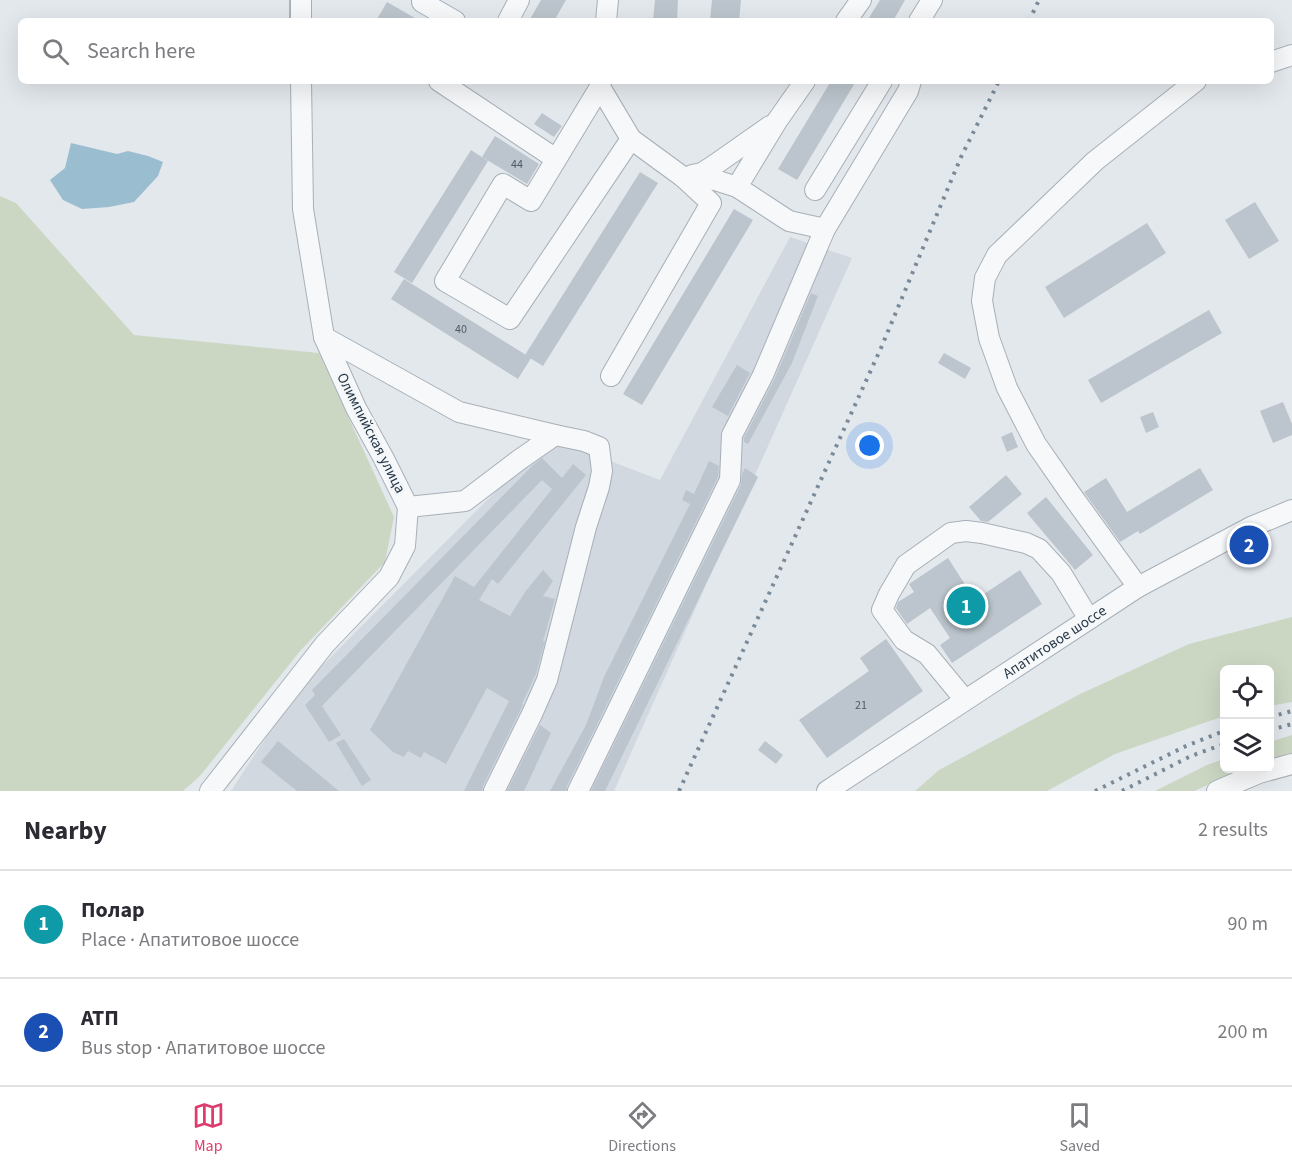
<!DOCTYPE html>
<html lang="en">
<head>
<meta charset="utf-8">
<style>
	body { margin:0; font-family:"Source Sans 3",sans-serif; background:#f2f2f3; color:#2b2b33 }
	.controls { position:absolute; right:18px; bottom:18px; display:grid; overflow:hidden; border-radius:9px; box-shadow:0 6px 24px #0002 }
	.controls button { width:54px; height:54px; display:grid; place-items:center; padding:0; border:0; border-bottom:2px solid #e1e1e2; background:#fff; color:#2b2b33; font:30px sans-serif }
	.you { position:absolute; left:870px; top:446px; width:21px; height:21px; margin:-15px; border:4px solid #fff; border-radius:50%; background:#1a73e8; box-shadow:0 0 0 9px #1a73e833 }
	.badge { display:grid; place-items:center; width:39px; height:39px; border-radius:50%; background:#de3c6c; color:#fff; font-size:20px; font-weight:700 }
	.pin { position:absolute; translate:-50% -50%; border:3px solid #fff; box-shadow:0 2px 6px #0006 }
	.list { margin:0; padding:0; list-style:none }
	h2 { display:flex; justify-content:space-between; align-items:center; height:78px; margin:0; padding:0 24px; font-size:26px }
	h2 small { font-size:20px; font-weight:400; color:#7c7c81 }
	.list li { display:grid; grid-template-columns:39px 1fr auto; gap:18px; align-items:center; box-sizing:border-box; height:108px; padding:0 24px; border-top:2px solid #e1e1e2 }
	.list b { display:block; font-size:22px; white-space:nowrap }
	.list p { margin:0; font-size:20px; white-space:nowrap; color:#7c7c81 }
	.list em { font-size:20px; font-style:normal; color:#7c7c81 }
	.icon { flex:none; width:33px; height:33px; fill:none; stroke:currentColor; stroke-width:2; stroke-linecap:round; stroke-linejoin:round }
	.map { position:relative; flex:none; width:1292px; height:791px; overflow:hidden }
	.search { position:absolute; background:#fff; box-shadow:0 6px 24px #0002; left:18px; right:18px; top:18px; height:66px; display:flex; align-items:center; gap:15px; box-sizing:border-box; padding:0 21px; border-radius:9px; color:#7c7c81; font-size:22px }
	.sheet { height:294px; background:#fff }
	nav { display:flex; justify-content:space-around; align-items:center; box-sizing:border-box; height:84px; border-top:2px solid #e1e1e2; background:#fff; font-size:16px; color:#7c7c81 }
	nav a { display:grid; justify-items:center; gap:3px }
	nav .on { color:#de3c6c }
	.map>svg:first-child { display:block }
	.built { fill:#d1d8df }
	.green { fill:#cbd7c3 }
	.water { fill:#9abdd0 }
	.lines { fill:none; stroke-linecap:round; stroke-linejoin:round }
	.stream { stroke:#9abdd0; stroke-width:4 }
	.building { fill:#bcc5cd }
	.minor-casing { stroke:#a7b0b8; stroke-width:22 }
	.minor { stroke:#f6f8fa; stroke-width:20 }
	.rail { stroke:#7a8a98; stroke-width:4; stroke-dasharray:3 6; stroke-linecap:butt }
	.labels { text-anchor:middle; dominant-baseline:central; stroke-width:5; stroke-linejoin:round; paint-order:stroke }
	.number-label { font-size:12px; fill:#4d5b68 }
	.street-label { font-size:15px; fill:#283847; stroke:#f3f7f9 }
</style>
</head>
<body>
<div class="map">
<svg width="1292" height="791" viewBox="0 0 1292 791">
	<rect width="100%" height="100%" fill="#e3e8ed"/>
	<polygon class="built" points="790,237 852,258 614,791 231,791 295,693 531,456 558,441 660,480"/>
	<g class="green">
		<polygon points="0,196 16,203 134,335 319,353 394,517 385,562 300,651 200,776 183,791 0,791"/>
		<polygon points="1292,617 1292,702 1270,706 1270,670 1224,670 1224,716 1115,754 1047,791 915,791 939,770 1080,694 1189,644"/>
		<polygon points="1292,735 1292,754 1270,762 1270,742"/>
		<polygon points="1224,759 1224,768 1252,769 1217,781 1194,791 1155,791 1207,765"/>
	</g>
	<polygon class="water" points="71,143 117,154 128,151 148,156 163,162 158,176 134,202 109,207 82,209 63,200 50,180 65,168"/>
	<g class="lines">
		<polyline class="stream" points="291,21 291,0"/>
	</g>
	<g class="building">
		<polygon points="541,0 566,0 554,21 529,21"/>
		<polygon points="655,0 678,0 677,21 653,21"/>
		<polygon points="712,0 741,0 739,21 710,21"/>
		<polygon points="880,0 905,0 893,21 867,21"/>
		<polygon points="387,2 420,21 376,21"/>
		<polygon points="831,81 856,81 797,180 778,169"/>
		<polygon points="542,113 562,126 554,137 534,124"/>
		<polygon points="495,136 539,164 527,184 482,157"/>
		<polygon points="471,150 488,161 412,283 394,272"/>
		<polygon points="640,172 658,183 543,366 525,355"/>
		<polygon points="1255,202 1279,241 1249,259 1225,220"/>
		<polygon points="734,209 753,220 642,405 623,394"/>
		<polygon points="1147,223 1166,253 1064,318 1045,287"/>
		<polygon points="404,279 531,358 518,379 391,299"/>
		<polygon points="811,293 818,296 792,363 748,444 744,442 744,438 774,380"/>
		<polygon points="1209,310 1222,333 1101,403 1088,380"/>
		<polygon points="944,353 971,368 965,379 938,363"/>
		<polygon points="737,365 750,373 728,416 712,407"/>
		<polygon points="1283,402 1292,424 1292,435 1273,443 1260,411"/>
		<polygon points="1153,412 1159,427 1146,433 1140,417"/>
		<polygon points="1012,432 1018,447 1007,452 1001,437"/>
		<polygon points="542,458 562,478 573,464 586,475 498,584 492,579 479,600 510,616 525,592 543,570 553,581 543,596 555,599 543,641 545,641 536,674 522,704 523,705 521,709 483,786 482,791 464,791 509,701 487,688 446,764 424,752 421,758 408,751 404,757 393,752 370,730 455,576 474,587 552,489 542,480 322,706 341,735 329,742 305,705 315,695 312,690 532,466"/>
		<polygon points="709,461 719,466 718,477 567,786 566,791 550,791 586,725 604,677 690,504 682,500 686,490 694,494"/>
		<polygon points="745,468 758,477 605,791 591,791 741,485 742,474"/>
		<polygon points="1200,468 1213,490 1140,534 1138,531 1120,542 1084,492 1106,478 1127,512"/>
		<polygon points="1006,475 1022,494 988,522 981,521 969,507"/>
		<polygon points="1046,497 1093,555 1075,570 1027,513"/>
		<polygon points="948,558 975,600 1020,570 1042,604 952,663 940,645 950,638 930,608 907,624 896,608 898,602 914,592 909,584"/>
		<polygon points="886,639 923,691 827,758 799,720 869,671 860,658"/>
		<polygon points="540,725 551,733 524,791 507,791"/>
		<polygon points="344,739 371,780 362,786 336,743"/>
		<polygon points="278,741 339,791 297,791 261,762"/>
		<polygon points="765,741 783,755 776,764 758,750"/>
	</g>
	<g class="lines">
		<defs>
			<g id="minor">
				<polyline points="424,0 422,2 455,21"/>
				<polyline points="301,21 301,0"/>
				<polyline points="508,21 519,0"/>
				<polyline points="606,21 608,0"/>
				<polyline points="846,21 861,0"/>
				<polyline points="919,21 932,0"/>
				<polyline points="1271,62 1292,55"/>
				<polyline points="439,81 556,159"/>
				<polyline points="601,81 600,87 631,139 683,177 711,203 611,376"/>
				<polyline points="600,87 531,201 503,184 445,281 510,319 631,139"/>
				<polyline points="692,175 702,173 713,166 770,126"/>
				<polyline points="683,177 715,180 737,187 789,221 825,229"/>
				<polyline points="737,187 777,121 805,81"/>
				<polyline points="815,190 882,81"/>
				<polyline points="324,337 459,412 555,435"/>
				<polyline points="408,507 465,501 519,460 555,435 584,441 599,447 602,471 599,487 586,527 547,680 532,714 494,791"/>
				<polyline points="1138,587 1070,493 1036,444 1007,388 989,338 982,301 985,278 997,255 1095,161 1196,81"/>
				<polyline points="965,700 927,654 904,640 882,610 889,594 906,565 951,533 966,531 982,533 1026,543 1039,549 1061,573 1089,619"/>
				<polyline points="210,791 325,644 389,577 405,546 408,507 383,457 356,408 324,337 303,209 301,81"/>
				<polyline points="578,791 730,480 732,435 763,375 825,229 908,91 911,81"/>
				<path id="s1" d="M827,791l311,-204 113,-60 41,-17"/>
				<polyline points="1217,791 1259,773 1292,764"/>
			</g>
		</defs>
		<use href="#minor" class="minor-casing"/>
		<use href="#minor" class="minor"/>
		<g class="rail">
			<polyline points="1029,21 1039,0"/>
			<polyline points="1270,717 1292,711"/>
			<polyline points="1270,730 1292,724"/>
			<polyline points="679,791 881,348 961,157 999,81"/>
			<polyline points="1095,791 1186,746 1224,731"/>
			<polyline points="1122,791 1191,756 1224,744"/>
		</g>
	</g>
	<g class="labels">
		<g class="number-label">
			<text x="517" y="164">44</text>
			<text x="461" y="329">40</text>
			<text x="861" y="705">21</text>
		</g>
		<g class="street-label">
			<text transform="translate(371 433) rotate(63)">Олимпийская улица</text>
			<text stroke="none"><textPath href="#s1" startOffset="272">Апатитовое шоссе</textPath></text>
		</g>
	</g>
</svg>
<div class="controls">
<button><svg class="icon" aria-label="locate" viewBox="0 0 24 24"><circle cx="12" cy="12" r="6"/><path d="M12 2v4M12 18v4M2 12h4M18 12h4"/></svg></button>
<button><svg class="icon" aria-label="layers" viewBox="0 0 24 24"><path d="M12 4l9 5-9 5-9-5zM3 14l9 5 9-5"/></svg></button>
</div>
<div class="you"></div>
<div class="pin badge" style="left:966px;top:606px;background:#0f9aa8">1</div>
<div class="pin badge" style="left:1249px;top:545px;background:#1a4fb4">2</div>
<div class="search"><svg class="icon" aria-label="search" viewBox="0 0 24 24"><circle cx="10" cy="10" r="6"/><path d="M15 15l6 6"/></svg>Search here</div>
</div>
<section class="sheet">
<h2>Nearby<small>2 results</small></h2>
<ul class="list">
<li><span class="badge" style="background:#0f9aa8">1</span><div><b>Полар</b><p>Place · Апатитовое шоссе</p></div><em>90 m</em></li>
<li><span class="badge" style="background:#1a4fb4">2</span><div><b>АТП</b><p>Bus stop · Апатитовое шоссе</p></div><em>200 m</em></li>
</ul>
</section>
<nav>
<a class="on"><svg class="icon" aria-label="map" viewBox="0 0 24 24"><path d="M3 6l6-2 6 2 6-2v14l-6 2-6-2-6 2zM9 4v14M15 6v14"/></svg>Map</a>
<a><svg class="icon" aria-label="directions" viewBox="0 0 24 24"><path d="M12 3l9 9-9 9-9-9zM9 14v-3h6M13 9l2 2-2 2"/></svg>Directions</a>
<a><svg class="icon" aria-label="saved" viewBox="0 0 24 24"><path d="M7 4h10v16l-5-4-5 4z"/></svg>Saved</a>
</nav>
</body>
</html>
